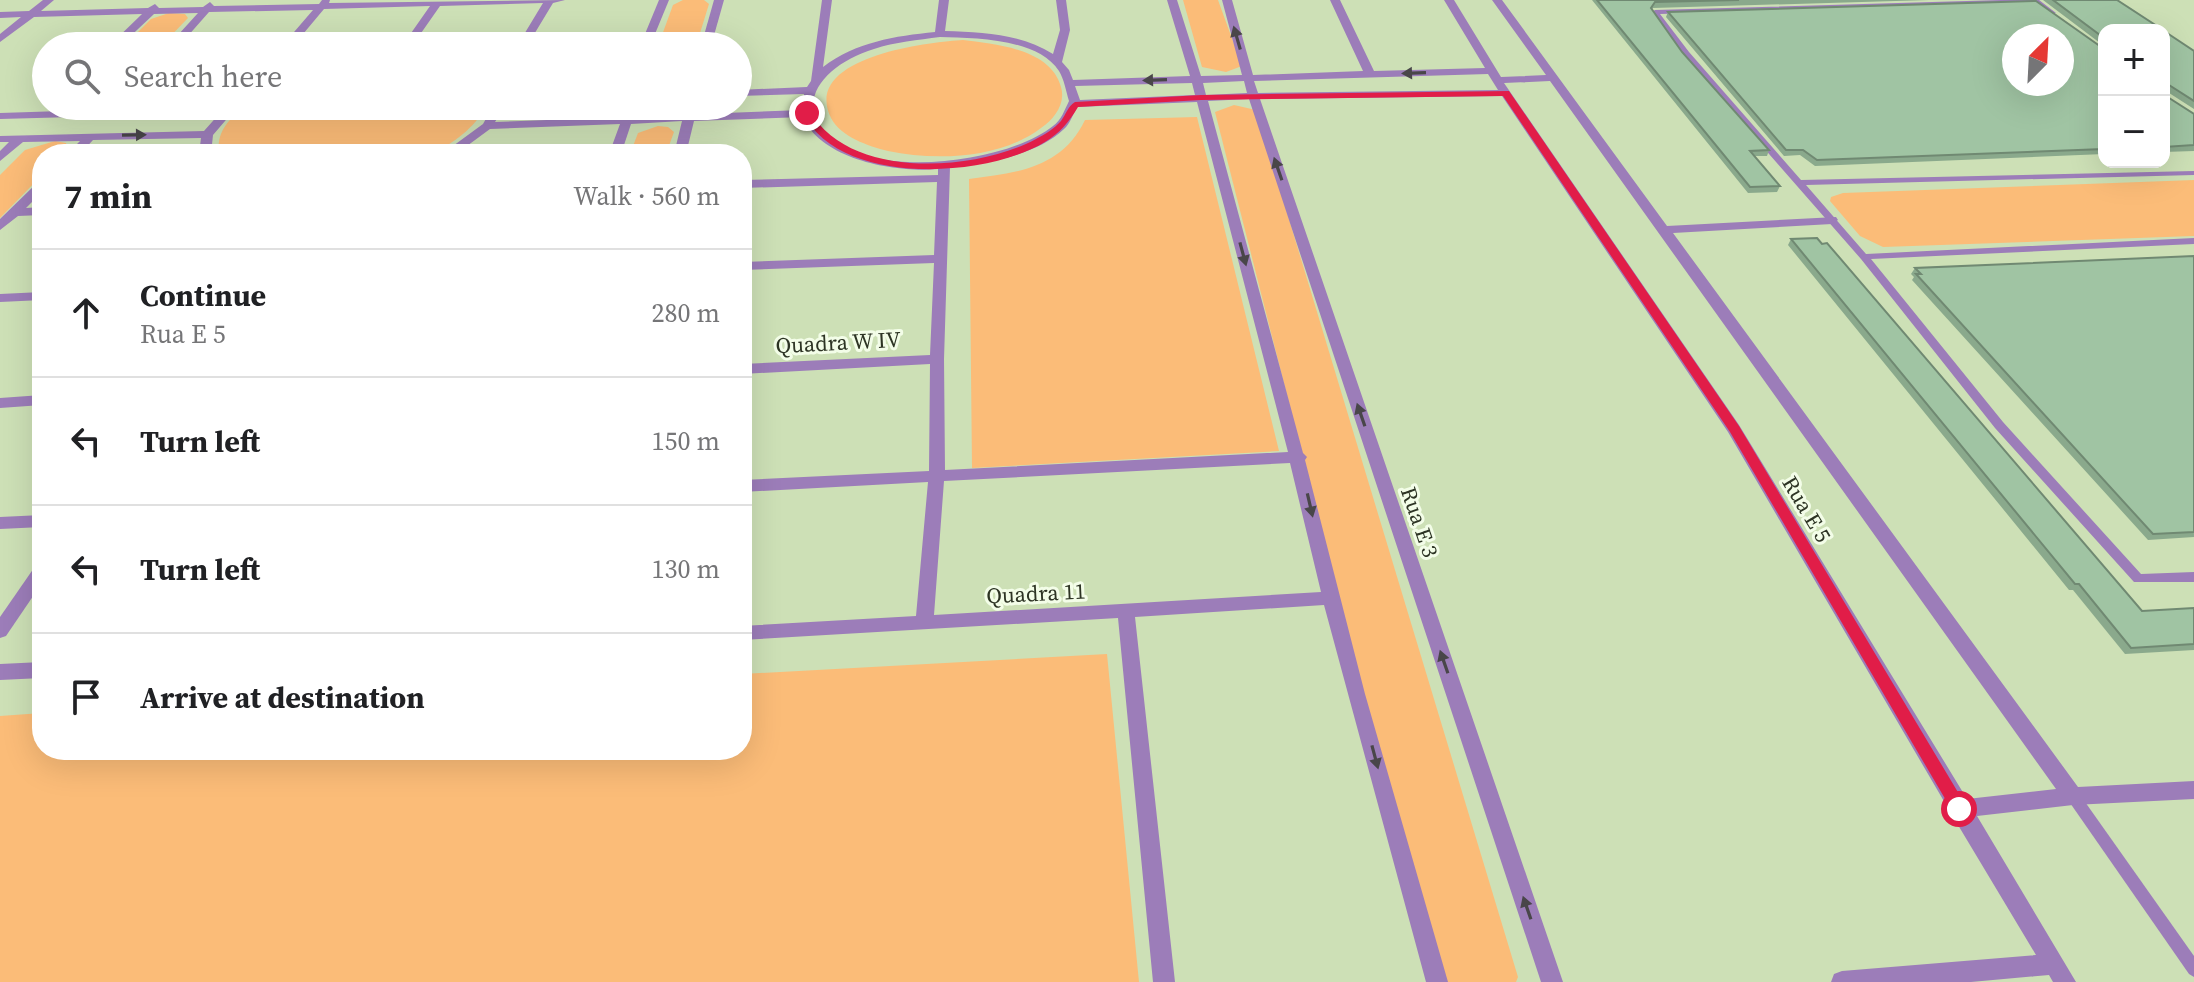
<!DOCTYPE html>
<html lang="en">
<head>
<meta charset="utf-8">
<style>
	body { margin:0; font-family:"Source Serif 4",serif; background:#f2f2f2; color:#202124 }
	.controls { position:absolute; right:24px; top:24px; display:grid; overflow:hidden; border-radius:16px; box-shadow:0 8px 32px #0002 }
	.controls button { width:72px; height:72px; display:grid; place-items:center; padding:0; border:0; border-bottom:2px solid #e0e0e0; background:#fff; color:#202124; font:40px sans-serif }
	.compass { position:absolute; left:2002px; top:24px; width:72px; height:72px; border-radius:50%; background:#fff; box-shadow:0 8px 32px #0002; rotate:24deg }
	.stop { position:absolute; width:24px; height:24px; margin:-18px; border:6px solid #e11d48; border-radius:50%; background:#fff }
	.stop.end { background:#e11d48; border-color:#fff; box-shadow:0 2px 8px #0008 }
	.list { margin:0; padding:0; list-style:none }
	h2 { display:flex; justify-content:space-between; align-items:center; height:104px; margin:0; padding:0 32px; font-size:34px }
	h2 small { font-size:26px; font-weight:400; color:#757577 }
	.list li { display:grid; grid-template-columns:52px 1fr auto; gap:24px; align-items:center; box-sizing:border-box; height:128px; padding:0 32px; border-top:2px solid #e0e0e0 }
	.list b { display:block; font-size:30px; white-space:nowrap }
	.list p { margin:0; font-size:26px; white-space:nowrap; color:#757577 }
	.list em { font-size:26px; font-style:normal; color:#757577 }
	.icon { flex:none; width:44px; height:44px; fill:none; stroke:currentColor; stroke-width:2; stroke-linecap:round; stroke-linejoin:round }
	.map { position:relative; flex:none; width:2194px; height:982px; overflow:hidden }
	.search { position:absolute; background:#fff; box-shadow:0 8px 32px #0002; left:32px; top:32px; width:720px; height:88px; display:flex; align-items:center; gap:20px; box-sizing:border-box; padding:0 28px; border-radius:44px; color:#757577; font-size:30px }
	.panel { position:absolute; background:#fff; box-shadow:0 8px 32px #0002; left:32px; top:144px; width:720px; height:616px; border-radius:32px }
	.map>svg:first-child { display:block }
	.green { fill:#fbbc78 }
	.lines { fill:none; stroke-linecap:round; stroke-linejoin:round }
	.lane { fill:#9c7db9; fill-rule:evenodd }
	.street { fill:#9c7db9; fill-rule:evenodd }
	.wall { fill:#8aa98c }
	.building { fill:#a0c4a3; stroke:#708972; stroke-width:2; fill-rule:evenodd }
	.oneway { fill:#494649 }
	.route { fill:#e11d48 }
	.labels { text-anchor:middle; dominant-baseline:central; stroke-width:6; stroke-linejoin:round; paint-order:stroke }
	.street-label { font-size:22px; fill:#2d3424; stroke:#f3fde8 }
</style>
</head>
<body>
<div class="map">
<svg width="2194" height="982" viewBox="0 0 2194 982">
	<rect width="100%" height="100%" fill="#cde0b6"/>
	<g class="green">
		<polygon points="683,0 704,0 709,4 696,46 658,46 673,5"/>
		<polygon points="1183,0 1218,0 1242,66 1226,72 1202,67"/>
		<polygon points="169,13 185,14 188,18 161,46 124,46 151,19"/>
		<path d="M963,40c33,4 88,9 98,47 5,17 -7,32 -20,41 -41,31 -105,33 -153,23 -20,-5 -47,-14 -57,-33 -30,-61 97,-76 132,-78z"/>
		<polygon points="1234,105 1256,110 1518,977 1516,982 1436,982 1215,112"/>
		<path d="M246,106h240c-12,23 -31,35 -53,48h-213c-6,-20 10,-37 26,-48z"/>
		<path d="M1197,117l82,334 -307,17 -3,-289c48,-6 93,-11 116,-59z"/>
		<polygon points="658,126 668,127 674,132 666,154 630,154 638,133"/>
		<polygon points="55,141 66,143 68,149 63,154 42,154 42,175 0,218 0,175 25,150"/>
		<polygon points="2194,180 2194,236 1883,247 1860,236 1830,201 1831,197 1843,193"/>
		<polygon points="1107,654 1139,982 0,982 0,716 42,713 42,750 742,750 742,674"/>
	</g>
	<g class="lines">
		<g class="lane">
			<polygon points="2001,0 2039,0 2056,13 2051,14 2035,3 1660,14 1689,52 1801,180 2194,171 2194,175 1806,185 1866,254 2194,238 2194,244 1871,259 2003,422 2141,574 2194,572 2194,582 2134,582 1995,428 1861,259 1683,56 1652,12 1655,10"/>
			<polygon points="2073,790 2078,792 2194,956 2194,977 2189,974 2068,800 2066,796 2068,792"/>
		</g>
		<g class="street">
			<polygon points="43,0 54,0 41,11 148,8 155,4 159,8 203,7 210,2 214,6 319,4 322,0 330,0 329,3 565,0 553,3 527,46 517,46 543,3 440,6 412,46 402,46 430,6 324,9 293,46 282,46 313,10 209,12 179,46 168,46 198,13 154,14 120,46 109,46 142,14 34,17 0,42 0,34 21,17 0,18 0,12 29,11"/>
			<polygon points="659,0 669,0 650,46 640,46"/>
			<polygon points="714,0 724,0 711,46 701,46"/>
			<path d="M822,0h10l-9,67c33,-25 72,-31 112,-35l4,-32h10l-4,31c38,1 76,3 108,23l7,-24 -4,-30h10l4,30 -8,32 7,8 4,10 117,-4 -23,-76h10l24,76 41,-1 -20,-75h10l21,75 110,-4 -33,-71h10l34,71 111,-3 -41,-68h10l47,77 45,-2 -54,-75h10l165,226 169,-9 2,3 -6,4 -159,9 405,554 116,-6v18l-121,6 -96,11 99,166h-23l-4,-7 -78,7h-140l3,-8 8,-3 194,-16 -84,-140 -224,-383 -226,-336 -242,3 303,883h-22l-292,-883 -41,2 95,352 4,4 -2,3 60,234 83,288h-22l-102,-377 -189,12 40,365h-22l-35,-364 -376,22v-14l174,-10 12,-134 -186,10v-12l187,-9 1,-107 -188,10v-10l188,-9 4,-92 -192,7v-8l192,-7 3,-73 -195,6v-8l196,-5v-6c-41,4 -117,-9 -135,-52l-109,4 -8,33h-12l8,-33 -51,3 -10,30h-12l11,-30 -130,5 -34,25h-14l41,-30 10,-18h12l-10,16 307,-12 2,-16 -66,2v-6l69,-3 4,-6zM940,37c35,1 97,1 119,34 5,8 7,20 10,30 -4,8 -8,20 -16,25 -44,35 -162,51 -211,19 -58,-37 -18,-81 32,-96 21,-7 44,-9 66,-12zM1488,74l10,16 -240,3 -4,-12zM1244,81l3,12 -41,2 -3,-12zM1550,81l506,708 -89,10 -228,-374 -235,-342zM1192,83l3,12 -115,5 -5,-14zM1197,102l91,350 -343,18 -1,-111 6,-192c35,-3 87,-12 114,-38 6,-5 9,-15 13,-22zM1290,463l31,129 -387,23 10,-134z"/>
			<polygon points="217,106 237,107 213,135 211,154 199,154 201,138 93,140 80,154 67,154 80,141 23,142 0,161 0,151 9,142 0,142 0,136 204,131 220,113 0,119 0,113"/>
			<polygon points="42,181 42,192 26,208 42,207 42,215 18,216 0,230 0,219 38,182"/>
			<polygon points="42,292 42,300 0,302 0,294"/>
			<polygon points="42,395 42,405 0,408 0,398"/>
			<polygon points="42,515 42,527 0,529 0,517"/>
			<polygon points="42,564 42,583 6,636 0,638 0,617 36,565"/>
			<polygon points="42,662 42,678 0,680 0,664"/>
		</g>
	</g>
	<g class="wall">
		<polygon points="1592,0 1929,0 1653,8 1652,10 1682,52 1769,150 1767,156 1754,156 1780,186 1777,192 1748,193"/>
		<polygon points="2043,0 2117,0 2104,30 2104,46"/>
		<polygon points="1668,12 2104,49 2104,154 1815,166 1800,155 1784,156 1666,17"/>
		<polygon points="2164,31 2194,51 2194,109 2166,91 2166,96 2194,114 2194,151 2164,152"/>
		<polygon points="1791,239 2142,611 2194,608 2194,650 2125,654 2073,590 2069,590 1788,245"/>
		<polygon points="2194,256 2194,537 2148,540 1912,280 1914,277 1911,274 1915,268"/>
	</g>
	<g class="building">
		<polygon points="1597,0 1739,0 1655,2 1651,8 1682,52 1769,150 1750,151 1780,186 1750,187"/>
		<polygon points="2053,0 2117,0 2163,30 2104,30 2104,38"/>
		<path d="M2036,1l68,48v100l-287,11 -14,-10h-17l-118,-138zM2014,36h48v48h-48z"/>
		<polygon points="2164,31 2194,51 2194,101 2169,85 2165,86 2166,96 2194,114 2194,145 2164,147"/>
		<polygon points="1817,238 1822,244 1827,243 2142,611 2194,608 2194,644 2131,648 2079,584 2075,584 1791,239"/>
		<polygon points="2194,256 2194,532 2153,534 1916,274 1921,274 1915,268"/>
	</g>
	<defs><path id="oneway-solid" d="M-6-.8H1V-3.2L6.5 0L1 3.2V.8H-6Z" transform="scale(2)"/></defs>
	<g class="oneway">
		<use href="#oneway-solid" transform="translate(1237 38) rotate(-106)"/>
		<use href="#oneway-solid" transform="translate(1414 73) rotate(178)"/>
		<use href="#oneway-solid" transform="translate(1155 80) rotate(178)"/>
		<use href="#oneway-solid" transform="translate(134 135) rotate(-1)"/>
		<use href="#oneway-solid" transform="translate(1278 169) rotate(-109)"/>
		<use href="#oneway-solid" transform="translate(1243 254) rotate(75)"/>
		<use href="#oneway-solid" transform="translate(1361 415) rotate(-109)"/>
		<use href="#oneway-solid" transform="translate(1310 505) rotate(77)"/>
		<use href="#oneway-solid" transform="translate(1444 662) rotate(-109)"/>
		<use href="#oneway-solid" transform="translate(1375 757) rotate(75)"/>
		<use href="#oneway-solid" transform="translate(1527 908) rotate(-109)"/>
	</g>
	<path class="route" d="M1509,91l230,335 226,378v10h-11l-224,-382 -227,-336 -302,4 -123,7c-9,15 -18,26 -33,35 -61,37 -207,44 -242,-29l7,-2c39,69 165,61 226,28 8,-4 19,-11 25,-18 5,-7 7,-15 14,-19l126,-7z"/>
	<g class="labels">
		<g class="street-label">
			<text transform="translate(838 342) rotate(-3)">Quadra W IV</text>
			<text transform="translate(1807 509) rotate(59)">Rua E 5</text>
			<text transform="translate(1420 522) rotate(71)">Rua E 3</text>
			<text transform="translate(1036 593) rotate(-3)">Quadra 11</text>
		</g>
	</g>
</svg>
<div class="controls">
<button>+</button>
<button>−</button>
</div>
<svg class="compass" viewBox="-18 -18 36 36"><path d="M0-13l5 13h-10z" fill="#e53935"/><path d="M0 13l5-13h-10z" fill="#757577"/></svg>
<div class="stop" style="left:1959px;top:809px"></div>
<div class="stop end" style="left:807px;top:113px"></div>
<div class="search"><svg class="icon" aria-label="search" viewBox="0 0 24 24"><circle cx="10" cy="10" r="6"/><path d="M15 15l6 6"/></svg>Search here</div>
<section class="panel">
<h2>7 min<small>Walk · 560 m</small></h2>
<ul class="list">
<li><svg class="icon" aria-label="ahead" viewBox="0 0 24 24"><path d="M12 20V5M6 11l6-6 6 6"/></svg><div><b>Continue</b><p>Rua E 5</p></div><em>280 m</em></li>
<li><svg class="icon" aria-label="left" viewBox="0 0 24 24"><path d="M17 20v-9H6M10 6l-5 5 5 5"/></svg><div><b>Turn left</b></div><em>150 m</em></li>
<li><svg class="icon" aria-label="left" viewBox="0 0 24 24"><path d="M17 20v-9H6M10 6l-5 5 5 5"/></svg><div><b>Turn left</b></div><em>130 m</em></li>
<li><svg class="icon" aria-label="arrive" viewBox="0 0 24 24"><path d="M6 21V4h12l-3 4 3 4H6"/></svg><div><b>Arrive at destination</b></div></li>
</ul>
</section>
</div>
</body>
</html>
